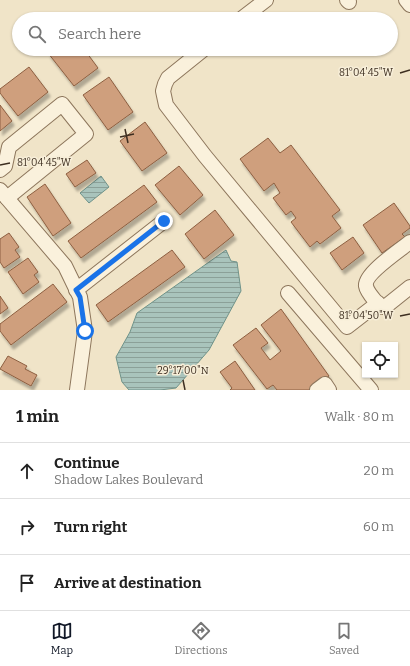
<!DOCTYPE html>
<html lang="en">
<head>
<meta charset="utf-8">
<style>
	body { margin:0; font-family:Bitter,serif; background:#f6f6f6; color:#222 }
	.controls { position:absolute; right:12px; bottom:12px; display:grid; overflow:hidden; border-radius:0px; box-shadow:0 1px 3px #0004 }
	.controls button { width:36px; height:36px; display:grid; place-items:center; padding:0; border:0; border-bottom:1px solid #e0e0e0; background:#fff; color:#222; font:20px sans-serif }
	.stop { position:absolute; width:12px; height:12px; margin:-9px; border:3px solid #1a73e8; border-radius:50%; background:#fff }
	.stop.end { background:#1a73e8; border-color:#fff; box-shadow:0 1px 4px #0008 }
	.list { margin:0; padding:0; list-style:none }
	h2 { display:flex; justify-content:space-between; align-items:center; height:52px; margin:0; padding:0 16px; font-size:17px }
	h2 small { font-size:13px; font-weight:400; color:#767676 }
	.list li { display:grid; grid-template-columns:26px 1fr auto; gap:12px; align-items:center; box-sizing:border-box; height:56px; padding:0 16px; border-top:1px solid #e0e0e0 }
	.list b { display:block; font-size:15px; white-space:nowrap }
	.list p { margin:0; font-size:13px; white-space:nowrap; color:#767676 }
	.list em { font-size:13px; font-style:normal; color:#767676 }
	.icon { flex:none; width:22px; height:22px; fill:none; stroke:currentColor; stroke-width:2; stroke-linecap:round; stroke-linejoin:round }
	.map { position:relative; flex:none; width:410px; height:390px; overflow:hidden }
	.search { position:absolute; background:#fff; box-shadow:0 1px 3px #0004; left:12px; right:12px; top:12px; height:44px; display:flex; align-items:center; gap:10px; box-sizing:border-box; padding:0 14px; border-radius:22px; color:#767676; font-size:15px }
	.sheet { height:220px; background:#fff }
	nav { display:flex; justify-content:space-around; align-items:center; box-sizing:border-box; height:56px; border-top:1px solid #e0e0e0; background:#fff; font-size:11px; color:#767676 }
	nav a { display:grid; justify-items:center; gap:2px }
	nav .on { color:#111827 }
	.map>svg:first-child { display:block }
	.water { fill:url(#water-rules); stroke:#6f938a }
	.building { fill:#cf9f7d; stroke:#8d5f41; filter:url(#shadow) }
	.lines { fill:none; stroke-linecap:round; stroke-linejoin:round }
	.minor-casing { stroke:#8d765c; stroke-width:16 }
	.minor { stroke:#faf1dc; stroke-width:14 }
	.route { stroke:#1a73e8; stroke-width:5 }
	.ticks { fill:none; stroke:#3d2e20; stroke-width:1.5 }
	.ticks-label { font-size:10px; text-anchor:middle; fill:#3d2e20; stroke:#f7eed8; stroke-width:3; stroke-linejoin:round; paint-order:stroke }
</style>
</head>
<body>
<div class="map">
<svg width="410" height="390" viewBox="0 0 410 390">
	<defs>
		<pattern id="water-rules" width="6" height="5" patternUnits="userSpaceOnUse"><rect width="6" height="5" fill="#a9c4bc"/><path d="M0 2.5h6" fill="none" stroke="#8ba098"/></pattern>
		<filter id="shadow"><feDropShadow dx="2.5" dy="4.5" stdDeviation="1" flood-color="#0004"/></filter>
	</defs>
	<rect width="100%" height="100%" fill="#f0e4c8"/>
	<g class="water">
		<polygon points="101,176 109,187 89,203 80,193"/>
		<polygon points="226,250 231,261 237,262 241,291 209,350 176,388 160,390 129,390 122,382 116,357 130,332 137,313"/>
	</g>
	<g class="building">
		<polygon points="53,49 84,49 98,68 74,86 48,53"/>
		<polygon points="29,67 48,92 18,116 0,93 0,89"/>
		<polygon points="109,77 133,112 108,130 83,95"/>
		<polygon points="0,105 12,121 0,131"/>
		<polygon points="145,122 167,153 142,171 120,141"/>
		<polygon points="268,138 280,153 291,145 340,210 332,216 341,228 320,244 317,241 310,247 291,222 296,218 291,211 286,215 273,198 280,193 274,183 264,191 240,159"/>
		<polygon points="87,160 96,173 75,187 66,174"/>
		<polygon points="179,166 203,195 180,215 155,185"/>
		<polygon points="45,184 71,223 53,236 27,197"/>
		<polygon points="144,185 157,202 81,258 68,241"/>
		<polygon points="394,203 410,226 410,228 402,234 405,237 382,253 363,225"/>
		<polygon points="215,210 234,235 204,259 185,234"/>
		<polygon points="9,233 19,247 15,250 20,257 4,268 0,262 0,239"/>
		<polygon points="353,237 364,253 342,270 330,253"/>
		<polygon points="172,250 185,267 108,322 96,305"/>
		<polygon points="28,258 38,272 34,275 39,282 23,294 8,272"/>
		<polygon points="53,284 67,302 11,345 0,331 0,324"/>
		<polygon points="0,296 8,308 0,314"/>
		<polygon points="281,309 329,376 310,390 277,390 273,385 267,389 233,345 256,328 268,343 261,348 270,360 281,351 261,325"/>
		<polygon points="8,356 27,366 25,369 37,375 31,386 0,369"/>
		<polygon points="235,361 255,390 230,390 232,388 220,372"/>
	</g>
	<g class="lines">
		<defs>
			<g id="minor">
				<polyline points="347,0 349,2"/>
				<polyline points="406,0 410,5"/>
				<polyline points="241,19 266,0"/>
				<polyline points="204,49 168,78 165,84 163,91 166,105 205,156 347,327 378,303"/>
				<polyline points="0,170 5,166 9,147 62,104 86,134 7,198"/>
				<polyline points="0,190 65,266 80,297 85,331 77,390"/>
				<path d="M410,242c-10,8 -46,32 -44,44 1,7 10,15 14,21h5l25,-20"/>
				<polyline points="76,290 164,221"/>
				<polyline points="288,293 371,390"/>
				<polyline points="317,390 325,384 329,390"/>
			</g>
		</defs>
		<use href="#minor" class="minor-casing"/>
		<use href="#minor" class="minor"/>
	</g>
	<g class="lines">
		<polyline class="route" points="85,331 80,297 76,290 164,221"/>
	</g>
	<path class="ticks" d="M400,73l10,-3M125,129l3,14M120,137l14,-3M0,165l10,-2M400,316l10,-2M183,380l2,10"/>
	<g class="ticks-label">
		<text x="366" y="76">81°04'45"W</text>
		<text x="44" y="166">81°04'45"W</text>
		<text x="366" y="319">81°04'50"W</text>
		<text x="183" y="374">29°17'00"N</text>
	</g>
</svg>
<div class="controls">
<button><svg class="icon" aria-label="locate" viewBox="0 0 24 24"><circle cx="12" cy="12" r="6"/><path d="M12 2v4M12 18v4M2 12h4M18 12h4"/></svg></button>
</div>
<div class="stop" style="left:85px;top:331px"></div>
<div class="stop end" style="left:164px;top:221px"></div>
<div class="search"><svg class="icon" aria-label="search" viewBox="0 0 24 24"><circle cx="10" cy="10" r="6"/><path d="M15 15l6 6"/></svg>Search here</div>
</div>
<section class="sheet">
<h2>1 min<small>Walk · 80 m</small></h2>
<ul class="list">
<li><svg class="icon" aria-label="ahead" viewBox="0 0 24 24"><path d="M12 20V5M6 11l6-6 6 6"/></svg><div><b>Continue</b><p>Shadow Lakes Boulevard</p></div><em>20 m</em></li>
<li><svg class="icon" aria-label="right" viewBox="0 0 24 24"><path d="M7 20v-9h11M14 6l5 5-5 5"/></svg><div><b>Turn right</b></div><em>60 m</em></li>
<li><svg class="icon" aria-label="arrive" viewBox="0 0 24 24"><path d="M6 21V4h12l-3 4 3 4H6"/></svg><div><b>Arrive at destination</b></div></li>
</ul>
</section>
<nav>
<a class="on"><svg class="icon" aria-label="map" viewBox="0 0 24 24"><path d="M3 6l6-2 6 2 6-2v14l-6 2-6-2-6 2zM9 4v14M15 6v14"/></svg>Map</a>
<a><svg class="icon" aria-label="directions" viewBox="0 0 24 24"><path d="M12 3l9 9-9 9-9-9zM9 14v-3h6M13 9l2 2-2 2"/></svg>Directions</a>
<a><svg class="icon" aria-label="saved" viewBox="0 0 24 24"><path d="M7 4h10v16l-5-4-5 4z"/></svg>Saved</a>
</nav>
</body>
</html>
